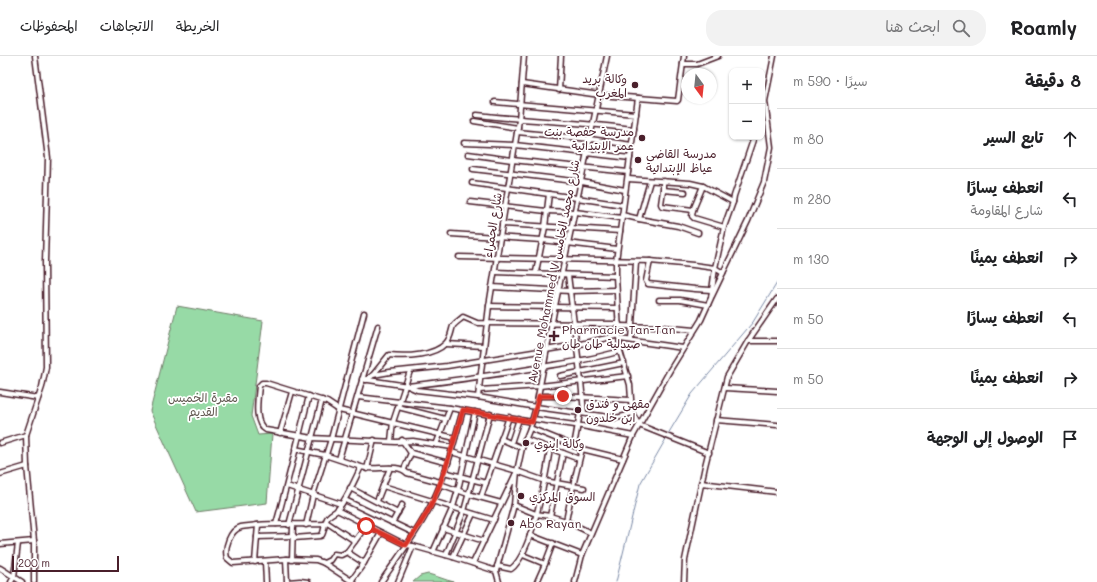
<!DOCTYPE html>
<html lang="ar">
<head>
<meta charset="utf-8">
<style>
	body { margin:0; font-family:Mali,"Playpen Sans Arabic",sans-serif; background:#f2f2f2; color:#202124; direction:rtl }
	.controls { position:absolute; right:12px; top:12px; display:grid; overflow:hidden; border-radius:8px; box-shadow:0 1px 3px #0004 }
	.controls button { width:36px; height:36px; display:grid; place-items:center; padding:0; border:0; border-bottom:1px solid #e0e0e0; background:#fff; color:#202124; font:20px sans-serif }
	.compass { position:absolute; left:681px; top:12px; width:36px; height:36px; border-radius:50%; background:#fff; box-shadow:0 1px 3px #0004; rotate:165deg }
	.scale { position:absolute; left:12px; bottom:10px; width:107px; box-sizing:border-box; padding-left:4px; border:2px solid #4a1f2b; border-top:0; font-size:11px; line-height:14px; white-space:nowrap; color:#4a1f2b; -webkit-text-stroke:3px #fff; paint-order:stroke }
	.stop { position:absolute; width:12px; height:12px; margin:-9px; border:3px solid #d93025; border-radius:50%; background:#fff }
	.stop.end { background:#d93025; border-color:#fff; box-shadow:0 1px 4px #0008 }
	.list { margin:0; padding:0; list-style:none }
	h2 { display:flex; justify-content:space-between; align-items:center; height:52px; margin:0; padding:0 16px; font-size:17px }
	h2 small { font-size:13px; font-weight:400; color:#757577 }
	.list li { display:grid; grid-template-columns:26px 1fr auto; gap:12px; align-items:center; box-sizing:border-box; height:60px; padding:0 16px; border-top:1px solid #e0e0e0 }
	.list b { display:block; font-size:15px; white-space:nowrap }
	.list p { margin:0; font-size:13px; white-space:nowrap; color:#757577 }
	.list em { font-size:13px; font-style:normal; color:#757577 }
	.icon { flex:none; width:22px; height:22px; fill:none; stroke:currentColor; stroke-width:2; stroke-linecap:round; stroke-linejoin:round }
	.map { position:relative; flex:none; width:777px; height:526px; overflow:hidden; direction:ltr }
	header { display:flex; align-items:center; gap:24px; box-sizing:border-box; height:56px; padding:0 20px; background:#fff; border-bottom:1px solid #e0e0e0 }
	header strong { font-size:19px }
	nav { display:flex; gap:22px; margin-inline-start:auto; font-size:14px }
	.search { width:280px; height:36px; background:#f2f2f2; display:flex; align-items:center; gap:10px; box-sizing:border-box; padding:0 14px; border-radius:16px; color:#757577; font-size:15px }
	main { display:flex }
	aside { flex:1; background:#fff }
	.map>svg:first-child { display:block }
	.green { fill:#97daa6; stroke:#707c68 }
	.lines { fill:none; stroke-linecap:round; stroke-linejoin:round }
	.stream { stroke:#7a89a6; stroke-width:1 }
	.street-casing { stroke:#4a1f2b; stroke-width:7 }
	.street { stroke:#fff; stroke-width:4 }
	.route { stroke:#d93025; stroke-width:5 }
	.poi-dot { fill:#4a1f2b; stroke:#fff; stroke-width:1.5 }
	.labels { text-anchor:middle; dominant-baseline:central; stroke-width:3.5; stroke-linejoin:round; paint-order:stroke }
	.poi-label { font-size:12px; fill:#4a1f2b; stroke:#fff; text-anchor:start }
	.street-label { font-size:12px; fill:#4a1f2b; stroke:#fff }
	.park-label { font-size:12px; fill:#615750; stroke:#fff }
</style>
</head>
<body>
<header>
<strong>Roamly</strong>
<div class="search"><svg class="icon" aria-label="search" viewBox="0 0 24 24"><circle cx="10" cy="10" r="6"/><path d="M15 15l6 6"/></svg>ابحث هنا</div>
<nav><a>الخريطة</a><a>الاتجاهات</a><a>المحفوظات</a></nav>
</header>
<main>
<aside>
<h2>8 دقيقة<small>سيرًا · 590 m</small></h2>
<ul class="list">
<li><svg class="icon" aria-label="ahead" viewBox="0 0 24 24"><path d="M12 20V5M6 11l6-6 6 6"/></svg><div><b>تابع السير</b></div><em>80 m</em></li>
<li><svg class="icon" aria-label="left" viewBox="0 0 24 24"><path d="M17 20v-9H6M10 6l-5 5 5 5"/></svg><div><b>انعطف يسارًا</b><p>شارع المقاومة</p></div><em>280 m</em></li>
<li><svg class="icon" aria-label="right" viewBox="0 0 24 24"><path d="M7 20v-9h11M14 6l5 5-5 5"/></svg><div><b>انعطف يمينًا</b></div><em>130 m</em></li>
<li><svg class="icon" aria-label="left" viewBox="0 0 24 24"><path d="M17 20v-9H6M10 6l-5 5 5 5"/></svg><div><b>انعطف يسارًا</b></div><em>50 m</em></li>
<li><svg class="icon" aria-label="right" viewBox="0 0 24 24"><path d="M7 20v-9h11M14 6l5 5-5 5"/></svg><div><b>انعطف يمينًا</b></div><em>50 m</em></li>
<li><svg class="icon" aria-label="arrive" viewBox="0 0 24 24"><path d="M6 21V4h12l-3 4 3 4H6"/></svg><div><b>الوصول إلى الوجهة</b></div></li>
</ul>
</aside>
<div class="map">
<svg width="777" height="526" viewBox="0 0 777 526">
	<rect width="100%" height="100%" fill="#fff"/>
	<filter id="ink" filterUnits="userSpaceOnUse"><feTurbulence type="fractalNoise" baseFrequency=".025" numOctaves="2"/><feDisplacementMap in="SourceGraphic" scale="8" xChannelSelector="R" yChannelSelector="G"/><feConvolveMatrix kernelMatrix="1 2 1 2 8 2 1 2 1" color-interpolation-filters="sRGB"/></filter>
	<g filter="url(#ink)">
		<g class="green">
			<polygon points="177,250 263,265 251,360 258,379 272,378 267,447 196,456 150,355"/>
			<path d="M428,518c9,2 17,6 26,8h-41l7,-6z"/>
		</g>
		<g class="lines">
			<g class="stream">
				<polyline points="668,378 692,338 753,266 777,227"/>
				<polyline points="616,526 640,428 667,381"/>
			</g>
			<defs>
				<g id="street">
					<polyline points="683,8 697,8 718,0"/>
					<polyline points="522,28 600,39 677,45 678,44 684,0"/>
					<polyline points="559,34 561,0"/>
					<polyline points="638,42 616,205 616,220 620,295 630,329 632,357 639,369 709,397"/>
					<polyline points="495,46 636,58"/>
					<path d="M477,59c52,6 105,7 157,14"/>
					<polyline points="474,65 518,72"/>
					<polyline points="517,76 590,83 632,89"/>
					<polyline points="464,87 515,89 630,102"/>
					<polyline points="468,98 512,104 628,116"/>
					<polyline points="473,113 582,126 625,134"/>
					<polyline points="628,123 690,127 703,130 733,146"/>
					<polyline points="664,125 663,128 663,134 685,136"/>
					<polyline points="472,127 577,142 623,149"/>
					<polyline points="663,134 661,148 662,150 693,154 692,160 694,162 724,171"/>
					<polyline points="470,146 546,155 575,156 622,162"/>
					<polyline points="693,154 703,130"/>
					<polyline points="622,159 639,163 678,170 698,177"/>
					<polyline points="639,163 650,125"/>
					<polyline points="502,168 620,175"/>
					<polyline points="451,178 542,184 617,193"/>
					<polyline points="459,201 650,205 693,209 715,212 724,171 733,146 734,140 754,81"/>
					<polyline points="650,205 646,225 648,228 695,233 711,234"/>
					<polyline points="495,216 616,220"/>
					<polyline points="536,216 545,171 549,138"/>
					<polyline points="568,219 581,325 584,357"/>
					<polyline points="492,231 570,235 616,234"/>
					<polyline points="712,240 723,217"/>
					<polyline points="659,244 680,244 708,249"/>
					<polyline points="489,250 617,252"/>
					<polyline points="619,270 661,271 694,274"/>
					<polyline points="620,283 683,292"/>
					<polyline points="631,284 636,206"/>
					<polyline points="748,285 777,285"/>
					<polyline points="446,288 484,290"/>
					<path d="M373,319l16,-20c17,2 45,1 57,-12 5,-5 5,-12 7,-17 2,-3 7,-6 10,-9l14,6 142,1"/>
					<polyline points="560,320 624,307"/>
					<polyline points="362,323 408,330 417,334 478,341 536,351 616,362 624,360 632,357"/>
					<polyline points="366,324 373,319 390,316 447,310 576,289 620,279"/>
					<path d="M408,330c43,-5 85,-11 128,-18 28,-5 56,-8 84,-17"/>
					<polyline points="725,332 777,335"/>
					<polyline points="479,334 540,330 628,320"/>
					<polyline points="0,336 38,342"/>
					<polyline points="539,340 563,340 630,344"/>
					<polyline points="358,341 450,352 532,366"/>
					<polyline points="478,341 489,250 519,64 524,0"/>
					<polyline points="398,351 445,363"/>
					<polyline points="533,363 582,370 633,380"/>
					<polyline points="716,364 777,369"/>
					<polyline points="530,372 582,393 623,403"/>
					<polyline points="280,377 292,336"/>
					<polyline points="501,383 522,392"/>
					<polyline points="525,383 579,403"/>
					<polyline points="402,384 411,397 404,413"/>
					<polyline points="391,385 393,366 410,315"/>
					<polyline points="0,387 26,379"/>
					<polyline points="511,387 519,363"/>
					<polyline points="436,389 450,352"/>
					<polyline points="574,390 580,357"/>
					<path d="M452,391l-39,-6 -17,1 -84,-4 -46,-8c-13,-7 -8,-32 -7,-44l3,-3h4l61,19 12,8 116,28"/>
					<polyline points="295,393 325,399 361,411"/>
					<polyline points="451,396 517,415 545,425 584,432"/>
					<polyline points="411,397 448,407"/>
					<polyline points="339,403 378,270"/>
					<polyline points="367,413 374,384"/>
					<polyline points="444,416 486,427"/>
					<polyline points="0,418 27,410"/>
					<polyline points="701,427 777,436"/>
					<polyline points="440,428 468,438 501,447"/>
					<polyline points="287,430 341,448"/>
					<polyline points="383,430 494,464"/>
					<polyline points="350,432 398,457"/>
					<polyline points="481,441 509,361"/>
					<polyline points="345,444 414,477"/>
					<polyline points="377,445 390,412"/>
					<polyline points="514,449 536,458 550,460 566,465 591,477"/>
					<polyline points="337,454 406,489 413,490 453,501 496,515"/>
					<polyline points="550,460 563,397"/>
					<polyline points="566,465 573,430 582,393"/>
					<polyline points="326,466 355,485 366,470"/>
					<polyline points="392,467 402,449"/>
					<path d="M276,468c12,-42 22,-85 33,-128"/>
					<path d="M326,468c-23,1 -46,-1 -69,1 -5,1 -11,1 -16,2 -11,3 -17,21 -14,31l6,5 53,-4 30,1 8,3 29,19"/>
					<polyline points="258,469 257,481 294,480"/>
					<polyline points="289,469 322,344"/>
					<polyline points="306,469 313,439 331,383 364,257"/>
					<polyline points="443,472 484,485"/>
					<polyline points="530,479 582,499"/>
					<path d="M294,482l26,-2 2,-1c3,-5 2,-13 6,-18 3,-4 7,-4 10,-8 10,-12 16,-28 23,-42 13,4 37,-4 46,6l33,9"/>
					<polyline points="355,485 347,496 364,507"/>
					<polyline points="0,488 34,485"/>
					<polyline points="433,496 453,451 458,434 475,356"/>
					<polyline points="446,499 464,455 490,358"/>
					<polyline points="523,499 545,508 537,526"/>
					<polyline points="453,501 473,458"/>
					<polyline points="286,503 287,526"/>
					<polyline points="292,504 293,469"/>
					<polyline points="255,506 257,481"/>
					<polyline points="265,506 266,526"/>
					<polyline points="324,507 330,504 334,498 341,499 347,496"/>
					<polyline points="473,507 516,417"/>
					<polyline points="545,508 553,487"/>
					<path d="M497,510l14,3c21,-15 35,-94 39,-120"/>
					<polyline points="0,512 22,526"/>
					<polyline points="351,525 364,507 381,477"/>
					<polyline points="11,526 14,521 18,487"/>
					<polyline points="34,526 34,485 27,410 26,379 42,331 46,311 45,206 48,102 35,0"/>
					<polyline points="288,526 300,525 308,526"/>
					<path d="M381,526c18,-26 38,-52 52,-81 14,-28 21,-60 30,-91"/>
					<polyline points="398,526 413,490"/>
					<polyline points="499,526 496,515 514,449 517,415 522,392 530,372 536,351 555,250 607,0"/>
					<polyline points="575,526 582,499 633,380 670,314 701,264 711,242 715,212 723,217 748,165 764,126 771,91 765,45 774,0"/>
					<polyline points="684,526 685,504 705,410 727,321 748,285 777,243"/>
				</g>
			</defs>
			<use href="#street" class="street-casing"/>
			<use href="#street" class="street"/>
		</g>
	</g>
	<g class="lines" filter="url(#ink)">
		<path class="route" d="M366,470l40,19c9,-14 20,-28 27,-44 13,-29 21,-60 30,-91l69,12 7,-26h24"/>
	</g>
	<g class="poi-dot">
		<circle cx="635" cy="29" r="4"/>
		<circle cx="642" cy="82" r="4"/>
		<circle cx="638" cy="104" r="4"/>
		<path d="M552 274h4v4h4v4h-4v4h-4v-4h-4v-4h4z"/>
		<circle cx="578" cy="354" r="4"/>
		<circle cx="526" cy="387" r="4"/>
		<circle cx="521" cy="440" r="4"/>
		<circle cx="511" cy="467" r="4"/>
	</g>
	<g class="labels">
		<g class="poi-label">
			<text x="627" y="22" text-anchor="end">وكالة بريد<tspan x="627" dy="14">المغرب</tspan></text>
			<text x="634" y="75" text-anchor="end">مدرسة حفصة بنت<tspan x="634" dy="14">عمر الإبتدائية</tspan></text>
			<text x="646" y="97">مدرسة القاضي<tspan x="646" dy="14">عياظ الإبتدائية</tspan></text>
			<text x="562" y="273">Pharmacie Tan-Tan<tspan x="562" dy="14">صيدلية طان طان</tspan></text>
			<text x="586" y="347">مقهى و فندق<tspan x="586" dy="14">ابن خلدون</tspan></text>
			<text x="534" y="387">وكالة إينوي</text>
			<text x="529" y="440">السوق المركزي</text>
			<text x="519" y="467">Abo Rayan</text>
		</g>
		<g class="street-label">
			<text transform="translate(492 169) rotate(-81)">شارع الحمراء</text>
			<text transform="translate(553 215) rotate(-79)">Avenue Mohammed V شارع محمد الخامس</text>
		</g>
		<g class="park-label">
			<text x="203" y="341">مقبرة الخميس<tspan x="203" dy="14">القديم</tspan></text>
		</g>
	</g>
</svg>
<div class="controls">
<button>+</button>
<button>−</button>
</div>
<svg class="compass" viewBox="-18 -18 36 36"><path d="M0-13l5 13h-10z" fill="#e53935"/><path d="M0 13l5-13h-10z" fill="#757577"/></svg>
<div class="scale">200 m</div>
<div class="stop" style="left:366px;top:470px"></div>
<div class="stop end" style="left:563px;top:340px"></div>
</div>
</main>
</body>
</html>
